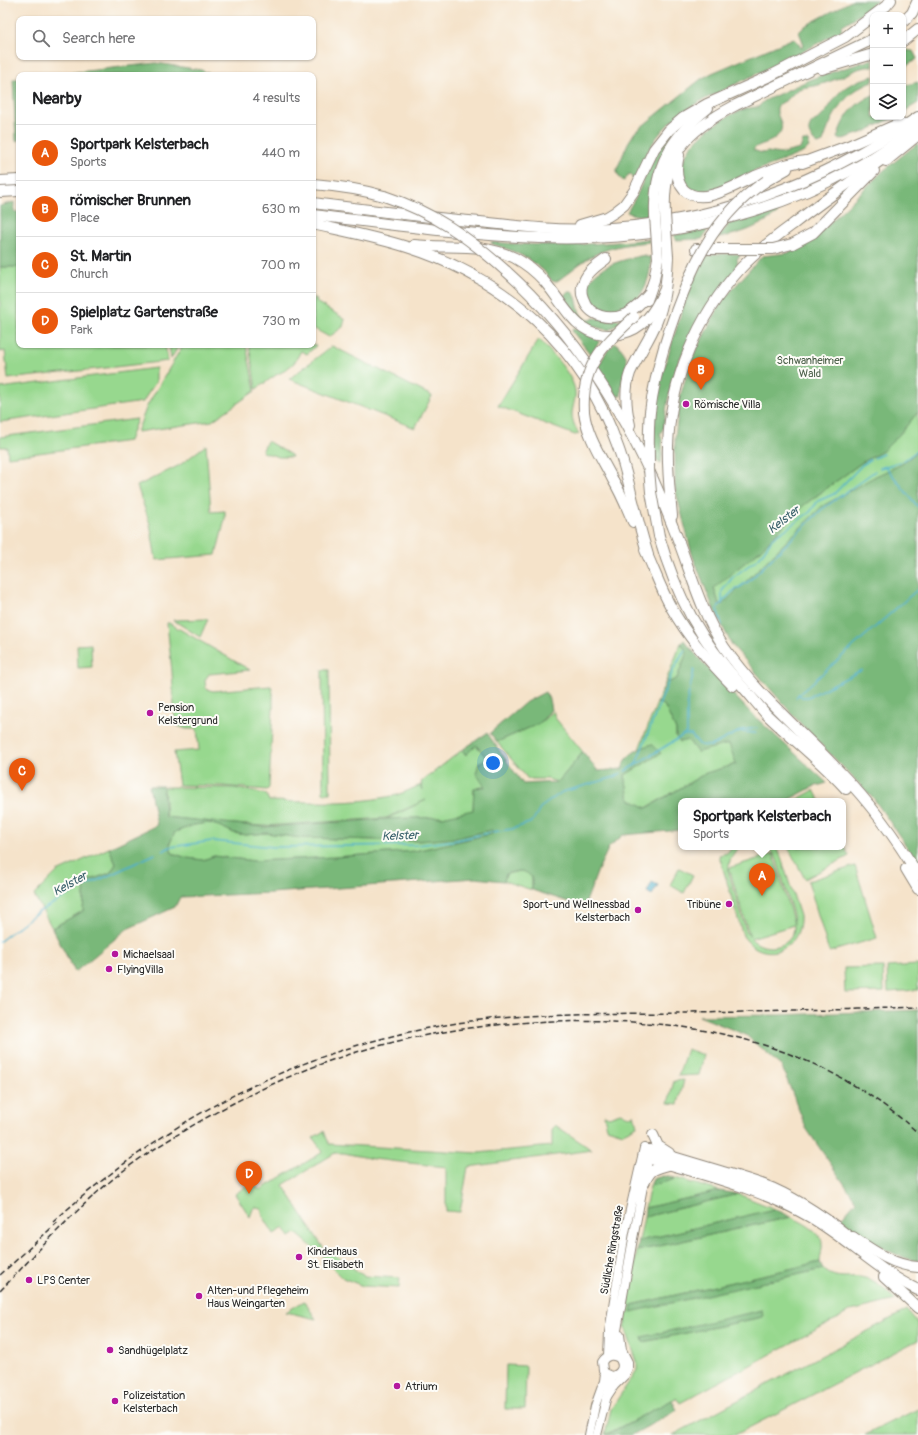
<!DOCTYPE html>
<html lang="en">
<head>
<meta charset="utf-8">
<style>
	body { margin:0; font-family:Pangolin,sans-serif; background:#f2f2f2; color:#202124 }
	.controls { position:absolute; right:12px; top:12px; display:grid; overflow:hidden; border-radius:8px; box-shadow:0 1px 3px #0004 }
	.controls button { width:36px; height:36px; display:grid; place-items:center; padding:0; border:0; border-bottom:1px solid #e0e0e0; background:#fff; color:#202124; font:20px sans-serif }
	.you { position:absolute; left:493px; top:763px; width:14px; height:14px; margin:-10px; border:3px solid #fff; border-radius:50%; background:#1a73e8; box-shadow:0 0 0 6px #1a73e833 }
	.badge { display:grid; place-items:center; width:26px; height:26px; border-radius:50%; background:#ea580c; color:#fff; font-size:13px; font-weight:700 }
	.pin { position:absolute; translate:-50% -33px; filter:drop-shadow(0 1px 2px #0008) }
	.pin::after { content:''; position:absolute; top:21px; width:14px; height:12px; background:inherit; clip-path:polygon(0 0,100% 0,50% 100%) }
	.popup { position:absolute; left:678px; top:798px; width:168px; height:52px; box-sizing:border-box; display:grid; place-content:center; border-radius:8px; background:#fff; filter:drop-shadow(0 1px 3px #0005); font-size:13px; white-space:nowrap; color:#757577 }
	.popup b { font-size:15px; color:#202124 }
	.popup::after { content:''; position:absolute; left:50%; top:100%; margin-left:-8px; border:8px solid transparent; border-top-color:#fff }
	.list { margin:0; padding:0; list-style:none }
	h2 { display:flex; justify-content:space-between; align-items:center; height:52px; margin:0; padding:0 16px; font-size:17px }
	h2 small { font-size:13px; font-weight:400; color:#757577 }
	.list li { display:grid; grid-template-columns:26px 1fr auto; gap:12px; align-items:center; box-sizing:border-box; height:56px; padding:0 16px; border-top:1px solid #e0e0e0 }
	.list b { display:block; font-size:15px; white-space:nowrap }
	.list p { margin:0; font-size:13px; white-space:nowrap; color:#757577 }
	.list em { font-size:13px; font-style:normal; color:#757577 }
	.icon { flex:none; width:22px; height:22px; fill:none; stroke:currentColor; stroke-width:2; stroke-linecap:round; stroke-linejoin:round }
	.map { position:relative; flex:none; width:918px; height:1435px; overflow:hidden }
	.search { position:absolute; background:#fff; box-shadow:0 1px 3px #0004; left:16px; top:16px; width:300px; height:44px; display:flex; align-items:center; gap:10px; box-sizing:border-box; padding:0 14px; border-radius:8px; color:#757577; font-size:15px }
	.panel { position:absolute; background:#fff; box-shadow:0 1px 3px #0004; left:16px; top:72px; width:300px; height:276px; border-radius:8px }
	.map>svg:first-child { display:block }
	.green { fill:#97d88e; stroke:#61825c; fill-rule:evenodd }
	.forest { fill:#79b879; stroke:#527252; fill-rule:evenodd }
	.water { fill:#4db0cc; stroke:#3c6e7c }
	.lines { fill:none; stroke-linecap:round; stroke-linejoin:round }
	.stream { stroke:#4db0cc; stroke-width:1.5 }
	.major-casing { stroke:#90877a; stroke-width:10 }
	.highway-casing { stroke:#90877a; stroke-width:12 }
	.major { stroke:#fff; stroke-width:8 }
	.highway { stroke:#fff; stroke-width:10 }
	.rail { stroke:#2b2b2b; stroke-width:1.5; stroke-dasharray:6 3; stroke-linecap:butt }
	.highway-bridge-casing { stroke:#90877a; stroke-width:12; stroke-linecap:butt }
	.highway-bridge { stroke:#fff; stroke-width:10 }
	.poi-dot { fill:#b5179e; stroke:#fdfcf7; stroke-width:1.5 }
	.labels { text-anchor:middle; dominant-baseline:central; stroke-width:4; stroke-linejoin:round; paint-order:stroke }
	.park-label { font-size:11px; fill:#4b5f49; stroke:#fdfcf7 }
	.poi-label { font-size:11px; fill:#2b2b2b; stroke:#fdfcf7; text-anchor:start }
	.street-label { font-size:11px; fill:#2b2b2b; stroke:#fdfcf7 }
	.water-label { font-size:12px; font-style:italic; fill:#39606b; stroke:#fdfcf7 }
</style>
</head>
<body>
<div class="map">
<svg width="918" height="1435" viewBox="0 0 918 1435">
	<rect width="100%" height="100%" fill="#fdfcf7"/>
	<filter id="ink" filterUnits="userSpaceOnUse"><feTurbulence type="fractalNoise" baseFrequency=".025" numOctaves="2"/><feDisplacementMap in="SourceGraphic" scale="8" xChannelSelector="R" yChannelSelector="G"/><feConvolveMatrix kernelMatrix="1 2 1 2 8 2 1 2 1" color-interpolation-filters="sRGB"/></filter>
	<filter id="wash" filterUnits="userSpaceOnUse"><feTurbulence type="fractalNoise" baseFrequency=".012" numOctaves="4" result="noise"/><feDisplacementMap in="SourceGraphic" scale="16" xChannelSelector="R" yChannelSelector="G"/><feGaussianBlur stdDeviation="0.9" result="paint"/><feColorMatrix in="noise" values="0 0 0 0 0 0 0 0 0 0 0 0 0 0 0 0 0 1.4 0 .05"/><feComposite in="paint" operator="in"/></filter>
	<g filter="url(#wash)">
		<rect width="100%" height="100%" fill="#f5e3ca"/>
		<g class="green">
			<polygon points="0,267 19,267 19,345 165,345 168,361 8,379 5,351 0,352"/>
			<polygon points="313,297 317,300 316,302 345,319 343,327 329,337 313,328"/>
			<path d="M539,339c11,13 34,35 36,52 1,7 -2,14 -3,22 0,8 3,14 7,21l-4,1 -77,-29z"/>
			<polygon points="313,344 316,346 307,354 301,351 294,363 284,371 276,375 256,389 249,345 313,345"/>
			<polygon points="169,345 179,345 171,359"/>
			<polygon points="183,345 246,345 255,391 212,421 137,432 147,406"/>
			<polygon points="332,346 432,396 415,428 289,379"/>
			<polygon points="156,368 156,382 147,395 143,402 0,422 0,388"/>
			<polygon points="918,412 917,452 902,464 876,476 821,507 729,599 722,605 719,604 714,587 759,551 804,505 861,463 883,451 898,436"/>
			<polygon points="137,419 129,441 8,457 7,447 0,447 0,437"/>
			<polygon points="267,441 291,455 292,457 279,457 262,452"/>
			<polygon points="206,445 211,512 225,511 225,519 216,555 156,560 150,524 137,486 180,465"/>
			<polygon points="208,619 200,637 173,620"/>
			<polygon points="167,623 169,623 250,670 209,674 205,680 206,689 213,691 271,686 273,693 273,708 269,788 267,790 223,786 179,785 174,752 199,750 197,729 186,729 175,725 172,672"/>
			<polygon points="681,643 687,652 677,678 670,682 666,681"/>
			<polygon points="91,644 92,667 78,668 77,645"/>
			<polygon points="322,670 329,670 330,793 323,793"/>
			<polygon points="657,703 664,704 676,730 676,737 688,740 697,752 729,743 736,764 706,773 646,808 629,799 625,775 661,753 652,744 639,749"/>
			<polygon points="553,711 556,719 583,752 558,782 547,779 528,779 497,742 540,723"/>
			<path d="M476,744l9,12v31l-11,1 -1,23 -31,6 -56,2 40,-19 -40,18 -122,8 -44,-3 -54,-6 -2,-30 70,1 32,6 3,7c42,1 86,4 127,-6 8,-2 17,-7 25,-10l2,5 -2,-8 41,-32 4,5z"/>
			<polygon points="814,790 820,801 794,801"/>
			<polygon points="208,823 219,826 234,833 245,835 267,833 301,838 418,841 456,838 491,830 493,831 492,834 414,851 336,857 254,861 214,856 203,860 187,858 172,853 170,843 175,832 194,825"/>
			<polygon points="843,845 849,856 805,879 788,847 843,847"/>
			<path d="M732,847h8c-9,7 -12,15 -11,27l17,56 4,7 -21,-69 44,-14 21,70 -1,-9 -16,-55 -3,-6 -7,-7h8l5,7 20,62c2,35 -37,49 -57,20l-24,-81 8,-2zM794,925c1,23 -30,29 -43,13z"/>
			<polygon points="109,848 116,864 110,873 85,882 83,911 52,928 34,895 57,872"/>
			<polygon points="855,866 877,938 829,952 808,881"/>
			<polygon points="679,868 693,875 684,893 670,885"/>
			<polygon points="520,871 527,872 532,878 532,890 504,881 506,874"/>
			<polygon points="918,965 918,990 888,992 887,967"/>
			<polygon points="883,967 884,992 845,993 844,968"/>
			<polygon points="687,1049 704,1055 699,1075 678,1076"/>
			<polygon points="684,1080 678,1104 668,1103 674,1081"/>
			<path d="M620,1113c6,1 9,5 14,1l3,12 -14,7 -16,-5 -3,-13 5,2z"/>
			<polygon points="555,1125 592,1150 468,1167 460,1212 446,1211 446,1167 373,1159 344,1153 335,1153 283,1185 324,1249 318,1252 296,1233 290,1237 284,1228 274,1234 263,1216 261,1208 256,1207 253,1209 250,1217 235,1194 244,1188 249,1181 260,1190 323,1152 313,1138 324,1131 329,1144 478,1153 552,1146 552,1130"/>
			<polygon points="675,1178 720,1191 645,1208 650,1186 672,1180"/>
			<polygon points="738,1194 775,1209 639,1241 644,1217"/>
			<path d="M791,1217c9,4 30,14 31,26 1,6 -2,13 -2,19l-188,43v6l191,-42c14,13 27,5 42,9 13,3 22,13 31,22l-45,11 -171,92 -4,-5 -71,37 6,-26 26,-39v-8l-12,-35 12,-76zM761,1310l1,7 -119,25z"/>
			<polygon points="330,1251 364,1276 400,1278 399,1288 363,1286 343,1278 322,1257"/>
			<polygon points="304,1301 316,1319 286,1312"/>
			<polygon points="907,1310 918,1323 918,1340 735,1435 673,1435"/>
			<polygon points="506,1365 526,1366 525,1409 505,1409"/>
			<polygon points="918,1409 918,1435 865,1435"/>
		</g>
		<g class="forest">
			<path d="M853,0h25l-16,13 -21,13 1,4 -53,29 -6,2 -84,41c-19,11 -37,25 -48,44 -7,11 -11,23 -17,34l-3,-3 1,-2 -3,-1 -5,7c-5,-3 -7,-7 -7,-12l11,-26 7,-11 66,-53 11,-6 82,-35 5,6 1,3 2,1 1,-6 -4,-10 6,-6z"/>
			<polygon points="903,50 913,51 917,59 906,66 903,73"/>
			<path d="M873,59v8c-14,-2 -25,8 -37,12 -7,3 -14,5 -21,7 -6,1 -13,1 -18,4 -3,3 -6,6 -9,9 -2,2 -6,3 -8,5 -10,10 8,18 -1,30 -8,11 -20,8 -26,16l9,3 6,-1 12,2 20,-5 3,-8h5l1,6 -5,5c-16,7 -33,13 -49,19 -15,7 -29,16 -45,19 -8,2 -18,1 -23,-5 -5,-5 -5,-10 -5,-17 1,-27 51,-61 76,-61l6,-6 47,-22z"/>
			<polygon points="156,63 201,70 213,75 52,75"/>
			<path d="M873,76v5c-29,11 -41,34 -50,61l-5,2c-7,-5 -13,-12 -6,-21 3,-3 8,-4 10,-7 7,-7 11,-16 17,-23 8,-9 23,-14 34,-17z"/>
			<polygon points="13,79 19,79 19,140 16,141"/>
			<polygon points="918,82 918,103 903,112 903,86"/>
			<path d="M873,95v22h22l-31,15 -24,8 -3,-2c6,-20 16,-34 36,-43z"/>
			<path d="M681,125c-13,20 -27,38 -30,62 -2,9 0,20 -3,28 -6,2 -15,0 -21,-3l10,-17 14,-32 15,-24z"/>
			<polygon points="918,143 918,412 898,436 883,451 861,463 804,505 759,551 714,588 719,604 722,605 821,507 876,476 902,464 918,451 918,863 874,799 800,723 732,645 714,610 692,554 675,488 675,438 680,397 692,358 722,301 762,256 788,253 799,248 802,243 818,234 883,171"/>
			<polygon points="14,202 14,212 19,212 19,267 0,267 0,206"/>
			<path d="M776,209l2,2 -1,3c-21,14 -34,19 -59,24l11,-14z"/>
			<polygon points="707,229 706,233 702,239 675,240 674,235"/>
			<path d="M649,239v3c-22,2 -43,5 -62,17 -11,7 -21,16 -31,23l-4,-1 -9,-11 -16,-12 -17,-8 -18,-6 -1,-2c53,5 106,3 158,-3z"/>
			<path d="M716,254h24l-1,3 -2,1 1,7 -47,70 -14,30 -9,34 -5,30 -3,5c4,8 2,20 1,29h-2l-3,-3 -2,-17 2,-43 3,-15 21,-68 11,-32 15,-28z"/>
			<path d="M645,255v2h6c0,20 -8,46 -30,52 -6,2 -14,3 -20,0 -7,-2 -13,-9 -14,-15 -2,-27 39,-35 58,-39z"/>
			<path d="M567,292h5c9,7 2,21 15,28h5l1,-2 31,2 -15,10c-25,-4 -33,-13 -45,-34z"/>
			<polygon points="574,328 597,339 599,342 591,355 572,331"/>
			<path d="M615,343c5,3 12,12 12,18 0,4 -2,8 -3,12 -2,8 -3,15 -3,23h-4l-19,-29 9,-16z"/>
			<path d="M684,640l19,23 49,51 75,69 -14,4 -27,14h-105v29l-58,5 -14,12 -11,23 -14,37 -52,-17v-12c-8,-10 -15,-7 -26,-4l-2,7 -29,-3 -204,15 -91,4 -5,10 -48,22 -52,43 -23,-44 31,-17 2,-29 25,-9 6,-9 -7,-16 48,-23 -8,-39h14l2,31 99,10 122,-8 56,-2 31,-7 1,-22 11,-1 -9,-14 3,-10 6,-2v-5l-9,-11 -10,10 -4,-5 25,-17 36,51 35,-2 25,-30 15,19 24,-2c6,-17 15,-19 30,-25l9,9 -36,22 4,24 18,9 59,-35 30,-9 -7,-20 -32,8 -9,-12 -8,2 -4,-5v-7l-12,-25 -7,-2 9,-22 4,1 7,-4 10,-26 -6,-9zM208,823l11,3 15,7 11,2 22,-2 34,5 117,3 38,-3 35,-8 2,1 -1,3 -77,17 -79,6 -82,4 -40,-5 -11,4 -16,-2 -15,-5 -2,-10 5,-11 19,-7z"/>
			<polygon points="545,692 549,699 551,710 540,723 497,742 490,733 526,702"/>
			<path d="M918,1010v251h-1c-29,-6 -53,-25 -78,-40l17,-20 -50,-73 -24,-61 -36,-32 -47,-19 81,-1z"/>
			<polygon points="663,1176 675,1178 672,1180 650,1186 653,1179"/>
			<polygon points="720,1191 738,1194 644,1217 645,1208"/>
			<polygon points="775,1209 791,1217 637,1251 639,1241"/>
			<polygon points="820,1262 823,1269 631,1312 632,1305"/>
			<polygon points="762,1310 763,1317 643,1342 642,1337"/>
			<polygon points="672,1400 677,1410 632,1435 606,1435"/>
		</g>
		<polygon class="water" points="652,882 658,885 652,895 647,892"/>
		<g class="lines">
			<g class="stream">
				<polyline points="874,458 883,454"/>
				<polyline points="886,467 918,507"/>
				<polyline points="880,468 903,461 918,450"/>
				<polyline points="722,604 722,591 733,577 759,558 772,539 810,512 818,501 834,494 862,465 870,460"/>
				<polyline points="718,607 732,592 749,581 821,510 875,471"/>
				<polyline points="717,609 722,625"/>
				<polyline points="798,694 802,697 808,697 862,670"/>
				<polyline points="796,697 918,589"/>
				<polyline points="742,731 743,732 756,733"/>
				<polyline points="685,734 687,732 687,701 694,670"/>
				<polyline points="635,766 673,670 685,650"/>
				<polyline points="625,771 684,735 691,735 700,745 711,746 742,730 757,728"/>
				<polyline points="163,851 170,847 212,841 274,847 417,845 457,840 492,832 512,829 532,822 540,808 562,792 615,777 621,773"/>
				<polyline points="0,941 35,914 80,888 110,875 155,854"/>
			</g>
		</g>
	</g>
	<g filter="url(#ink)">
		<g class="lines">
			<defs>
				<g id="major">
					<polyline points="608,1356 609,1332 625,1232 644,1148 650,1150 632,1244 616,1336 616,1356"/>
					<polyline points="606,1398 614,1386 625,1375 628,1368 628,1362 622,1350 620,1335"/>
					<path d="M589,1435l6,-29 9,-25 1,-8 -2,-3 -1,-8c4,-7 11,-8 17,-4 6,8 2,16 -7,18l-7,-3"/>
					<polyline points="597,1435 612,1376"/>
				</g>
				<g id="highway">
					<polyline points="903,41 918,29"/>
					<polyline points="822,69 873,54"/>
					<path d="M679,155c-3,12 -4,25 5,35 19,18 54,-7 74,-15 16,-6 31,-13 49,-14"/>
					<polyline points="886,161 918,135"/>
					<polyline points="802,163 848,146 900,123"/>
					<polyline points="0,181 19,180"/>
					<polyline points="766,181 787,169"/>
					<path d="M313,184c24,2 47,5 71,12"/>
					<polyline points="0,192 19,191"/>
					<path d="M313,203c56,7 111,14 167,19 37,4 76,9 113,7 117,-4 229,-46 325,-112"/>
					<path d="M665,214c-3,-59 21,-83 71,-109l137,-66"/>
					<path d="M313,215c76,9 151,20 227,23 110,4 220,-18 317,-71 21,-12 41,-26 61,-40"/>
					<path d="M655,216c-2,-49 16,-79 53,-108"/>
					<path d="M313,224c31,7 63,13 94,23 101,32 176,100 211,200 6,16 10,33 14,50 5,19 10,39 16,58"/>
					<polyline points="580,225 607,217 615,212 624,205 634,191 654,149 669,130 683,118 707,104 770,76 845,37 886,6 891,0"/>
					<polyline points="792,244 813,233 874,171"/>
					<path d="M414,245c34,4 69,-3 101,13 11,6 21,14 29,23 23,26 33,61 76,53 24,-5 35,-23 44,-43"/>
					<polyline points="696,249 741,249"/>
					<path d="M606,259c-8,6 -18,12 -22,22 -3,5 -3,12 -1,17 6,19 26,23 43,16 9,-5 16,-12 23,-20"/>
					<path d="M506,271c78,70 130,160 167,256 17,41 26,82 51,120 32,47 77,83 116,125 30,31 56,66 78,103"/>
					<polyline points="647,300 654,280 658,258"/>
					<path d="M584,412c3,25 18,46 29,68 8,13 14,28 20,42"/>
					<path d="M630,425c-4,-17 -6,-35 0,-52 8,-18 20,-34 27,-52 8,-20 10,-42 11,-64"/>
					<path d="M649,467c0,-19 -1,-37 1,-55 6,-48 22,-94 41,-138"/>
					<path d="M672,516c-2,-24 -5,-46 -4,-70 2,-65 29,-130 73,-178 15,-16 33,-30 51,-43 32,-25 65,-48 98,-71"/>
					<path d="M659,536c18,62 40,102 83,150 8,9 16,19 24,28 26,25 56,48 80,75"/>
					<path d="M645,550c9,19 16,40 27,59 16,28 38,54 61,77"/>
					<polyline points="906,869 918,889"/>
					<polyline points="653,1135 658,1146 669,1153"/>
					<path d="M650,1150c23,7 47,14 70,21 17,5 35,10 52,17 31,14 60,34 86,56"/>
					<path d="M648,1158c55,17 112,30 162,59 38,22 68,54 108,73"/>
					<path d="M643,1185c8,-16 8,-15 25,-20"/>
					<path d="M853,1237c19,13 41,29 65,30"/>
					<polyline points="884,1277 918,1308"/>
				</g>
			</defs>
			<use href="#major" class="major-casing"/>
			<use href="#highway" class="highway-casing"/>
			<use href="#major" class="major"/>
			<use href="#highway" class="highway"/>
			<g class="rail">
				<path d="M53,1222c110,-99 230,-166 376,-194 85,-17 172,-14 258,-15 77,-1 154,-3 231,-6"/>
				<polyline points="0,1275 59,1221"/>
				<path d="M0,1291c49,-51 95,-105 156,-143 56,-36 116,-67 179,-89 71,-24 144,-35 218,-38 136,-4 261,18 365,112"/>
			</g>
			<defs>
				<g id="highway-bridge">
					<polyline points="903,22 912,13 918,0"/>
					<path d="M384,196c49,16 84,41 122,75"/>
					<polyline points="665,214 668,257"/>
					<polyline points="655,216 658,258"/>
					<polyline points="741,249 773,249 792,244"/>
					<path d="M691,274c16,-37 41,-71 75,-93"/>
					<path d="M584,412c-3,-47 19,-66 50,-95"/>
					<polyline points="649,469 651,492 659,536"/>
				</g>
			</defs>
			<use href="#highway-bridge" class="highway-bridge-casing"/>
			<use href="#highway-bridge" class="highway-bridge"/>
		</g>
	</g>
	<g class="poi-dot">
		<circle cx="686" cy="404" r="4"/>
		<circle cx="150" cy="713" r="4"/>
		<circle cx="729" cy="904" r="4"/>
		<circle cx="638" cy="910" r="4"/>
		<circle cx="115" cy="954" r="4"/>
		<circle cx="109" cy="969" r="4"/>
		<circle cx="299" cy="1257" r="4"/>
		<circle cx="29" cy="1280" r="4"/>
		<circle cx="199" cy="1296" r="4"/>
		<circle cx="110" cy="1350" r="4"/>
		<circle cx="397" cy="1386" r="4"/>
		<circle cx="115" cy="1401" r="4"/>
	</g>
	<g class="labels">
		<g class="park-label">
			<text x="810" y="360">Schwanheimer<tspan x="810" dy="13">Wald</tspan></text>
		</g>
		<g class="poi-label">
			<text x="694" y="404">Römische Villa</text>
			<text x="158" y="707">Pension<tspan x="158" dy="13">Kelstergrund</tspan></text>
			<text x="630" y="904" text-anchor="end">Sport-und Wellnessbad<tspan x="630" dy="13">Kelsterbach</tspan></text>
			<text x="721" y="904" text-anchor="end">Tribüne</text>
			<text x="123" y="954">Michaelsaal</text>
			<text x="117" y="969">FlyingVilla</text>
			<text x="307" y="1251">Kinderhaus<tspan x="307" dy="13">St. Elisabeth</tspan></text>
			<text x="37" y="1280">LPS Center</text>
			<text x="207" y="1290">Alten-und Pflegeheim<tspan x="207" dy="13">Haus Weingarten</tspan></text>
			<text x="118" y="1350">Sandhügelplatz</text>
			<text x="405" y="1386">Atrium</text>
			<text x="123" y="1395">Polizeistation<tspan x="123" dy="13">Kelsterbach</tspan></text>
		</g>
		<g class="street-label">
			<text transform="translate(612 1250) rotate(-80)">Südliche Ringstraße</text>
		</g>
		<g class="water-label">
			<text transform="translate(784 520) rotate(-38)">Kelster</text>
			<text transform="translate(400 836) rotate(-2)">Kelster</text>
			<text transform="translate(70 884) rotate(-29)">Kelster</text>
		</g>
	</g>
</svg>
<div class="controls">
<button>+</button>
<button>−</button>
<button><svg class="icon" aria-label="layers" viewBox="0 0 24 24"><path d="M12 4l9 5-9 5-9-5zM3 14l9 5 9-5"/></svg></button>
</div>
<div class="you"></div>
<div class="pin badge" style="left:762px;top:896px">A</div>
<div class="popup"><b>Sportpark Kelsterbach</b>Sports</div>
<div class="pin badge" style="left:701px;top:390px">B</div>
<div class="pin badge" style="left:22px;top:791px">C</div>
<div class="pin badge" style="left:249px;top:1194px">D</div>
<div class="search"><svg class="icon" aria-label="search" viewBox="0 0 24 24"><circle cx="10" cy="10" r="6"/><path d="M15 15l6 6"/></svg>Search here</div>
<section class="panel">
<h2>Nearby<small>4 results</small></h2>
<ul class="list">
<li><span class="badge">A</span><div><b>Sportpark Kelsterbach</b><p>Sports</p></div><em>440 m</em></li>
<li><span class="badge">B</span><div><b>römischer Brunnen</b><p>Place</p></div><em>630 m</em></li>
<li><span class="badge">C</span><div><b>St. Martin</b><p>Church</p></div><em>700 m</em></li>
<li><span class="badge">D</span><div><b>Spielplatz Gartenstraße</b><p>Park</p></div><em>730 m</em></li>
</ul>
</section>
</div>
</body>
</html>
